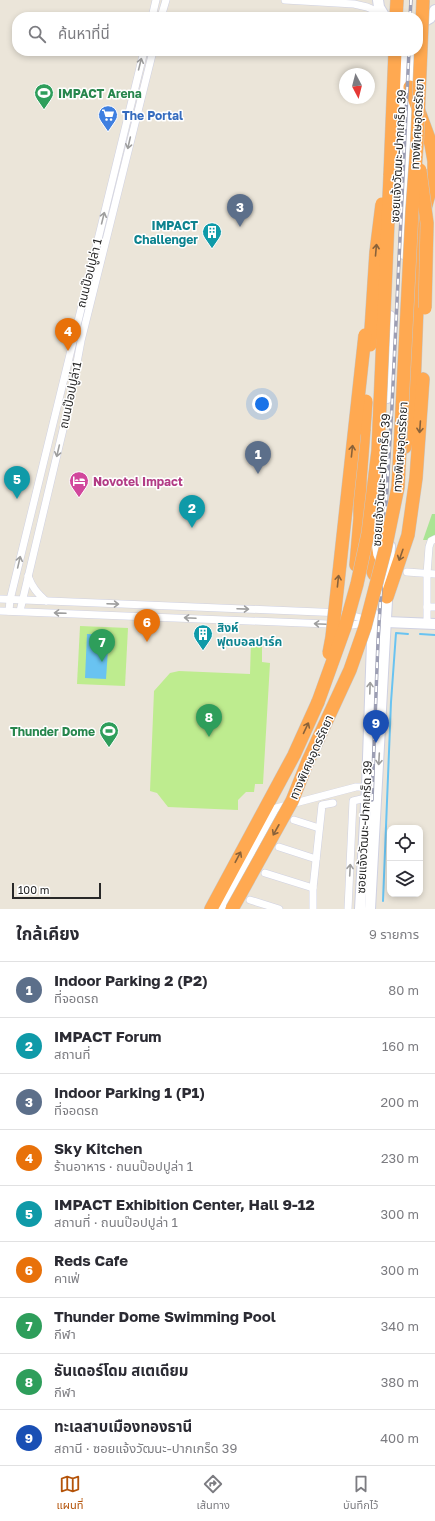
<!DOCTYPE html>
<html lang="th">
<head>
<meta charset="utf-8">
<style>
	body { margin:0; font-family:"Golos Text","Noto Sans Thai",sans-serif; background:#f2f2f3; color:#2b2b33 }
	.controls { position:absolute; right:12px; bottom:12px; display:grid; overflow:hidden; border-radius:8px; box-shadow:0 2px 6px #0003 }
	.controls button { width:36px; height:36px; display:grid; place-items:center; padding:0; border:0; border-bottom:1px solid #e1e1e2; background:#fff; color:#2b2b33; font:20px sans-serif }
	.compass { position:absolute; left:339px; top:68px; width:36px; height:36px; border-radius:50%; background:#fff; box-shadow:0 2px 6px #0003; rotate:173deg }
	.scale { position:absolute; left:12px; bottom:10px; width:89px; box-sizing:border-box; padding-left:4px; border:2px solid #282828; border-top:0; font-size:11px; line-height:14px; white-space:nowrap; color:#282828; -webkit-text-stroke:3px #fff; paint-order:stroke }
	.you { position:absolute; left:262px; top:404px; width:14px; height:14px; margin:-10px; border:3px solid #fff; border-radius:50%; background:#1a73e8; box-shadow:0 0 0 6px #1a73e833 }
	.badge { display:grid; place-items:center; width:26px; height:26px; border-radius:50%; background:#b45309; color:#fff; font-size:13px; font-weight:700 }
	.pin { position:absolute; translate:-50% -33px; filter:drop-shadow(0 1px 2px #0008) }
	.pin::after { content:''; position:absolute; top:21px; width:14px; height:12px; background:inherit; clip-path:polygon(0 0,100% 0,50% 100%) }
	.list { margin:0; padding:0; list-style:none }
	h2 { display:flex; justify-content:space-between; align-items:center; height:52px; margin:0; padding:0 16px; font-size:17px }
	h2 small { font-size:13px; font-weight:400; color:#7c7c81 }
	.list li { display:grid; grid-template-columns:26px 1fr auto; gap:12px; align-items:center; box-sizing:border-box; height:56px; padding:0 16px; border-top:1px solid #e1e1e2 }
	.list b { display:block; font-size:15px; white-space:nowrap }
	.list p { margin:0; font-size:13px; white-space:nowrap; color:#7c7c81 }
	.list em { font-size:13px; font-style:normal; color:#7c7c81 }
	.icon { flex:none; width:22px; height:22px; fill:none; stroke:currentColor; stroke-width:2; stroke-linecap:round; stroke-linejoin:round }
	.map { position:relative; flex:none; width:435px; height:909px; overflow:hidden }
	.search { position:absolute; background:#fff; box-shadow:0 2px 6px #0003; left:12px; right:12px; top:12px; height:44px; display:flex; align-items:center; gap:10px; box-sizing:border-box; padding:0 14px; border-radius:16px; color:#7c7c81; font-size:15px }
	.sheet { height:556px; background:#fff }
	nav { display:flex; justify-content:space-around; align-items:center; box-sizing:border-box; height:56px; border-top:1px solid #e1e1e2; background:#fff; font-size:11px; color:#7c7c81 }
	nav a { display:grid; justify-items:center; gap:2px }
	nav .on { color:#b45309 }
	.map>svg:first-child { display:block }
	.green { fill:#aae494 }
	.pitch { fill:#beec8f }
	.water { fill:#69c3f1 }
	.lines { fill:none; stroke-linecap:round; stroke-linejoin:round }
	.stream { stroke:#69c3f1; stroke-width:2 }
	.street-casing { stroke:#cfd1e2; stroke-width:8 }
	.secondary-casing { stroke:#cfd1e2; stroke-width:12 }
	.highway-casing { stroke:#c7c7c7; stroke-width:14 }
	.street { stroke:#fff; stroke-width:7 }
	.secondary { stroke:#fff; stroke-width:10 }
	.highway { stroke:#ffa951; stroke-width:13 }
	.rail-casing { stroke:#9c9eb3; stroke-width:3.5 }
	.rail { stroke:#fff; stroke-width:2; stroke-dasharray:6; stroke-linecap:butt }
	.highway-bridge-casing { stroke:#c7c7c7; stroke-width:14; stroke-linecap:butt }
	.highway-bridge { stroke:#ffa951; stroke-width:13 }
	.oneway { stroke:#9e9e9e }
	.oneway2 { stroke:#89623a }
	.labels { text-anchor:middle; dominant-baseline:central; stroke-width:3; stroke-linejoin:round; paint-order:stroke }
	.leisure-label { font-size:12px; font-weight:bold; fill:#27864d; stroke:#fff; text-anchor:start }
	.shop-label { font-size:12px; font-weight:bold; fill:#366cbe; stroke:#fff; text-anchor:start }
	.street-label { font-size:12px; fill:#282828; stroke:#fff }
	.culture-label { font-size:12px; font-weight:bold; fill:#0d838f; stroke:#fff; text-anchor:end }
	.hotel-label { font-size:12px; font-weight:bold; fill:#b23c85; stroke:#fff; text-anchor:start }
</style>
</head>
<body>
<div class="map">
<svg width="435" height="909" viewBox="0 0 435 909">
	<rect width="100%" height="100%" fill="#ebe5d9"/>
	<polygon class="green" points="432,514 435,514 435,540 423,540"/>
	<g class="pitch">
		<polygon points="80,626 128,628 125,686 77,684"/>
		<polygon points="251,640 262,641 262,662 270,663 263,784 255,784 254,792 246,792 238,800 238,810 168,807 157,793 150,791 154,691 170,673 179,671 250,674"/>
	</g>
	<polygon class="water" points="87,634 109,635 106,679 85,678"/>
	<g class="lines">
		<g class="stream">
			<polyline points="420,634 435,635"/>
			<polyline points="383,901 391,702 396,633 408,634"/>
		</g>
		<defs>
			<g id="street">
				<polyline points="285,0 354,4 367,7 383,14"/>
				<polyline points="152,17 156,0"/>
				<polyline points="161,17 166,0"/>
				<polyline points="407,572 435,574"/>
				<path d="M28,576c4,11 9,17 18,25"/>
				<polyline points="0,599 343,613 368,620"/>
				<polyline points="427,607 435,607"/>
				<polyline points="0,611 352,625 372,622 386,622"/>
				<polyline points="9,611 10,600 144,51"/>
				<polyline points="20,611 70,400 81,341 153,51"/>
				<polyline points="427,624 427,574 429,547 431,541 435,539"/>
				<polyline points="294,820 319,828"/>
				<polyline points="279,847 316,859"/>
				<polyline points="265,873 313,888"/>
				<polyline points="250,900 279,909"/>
				<polyline points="221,909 276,808 356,787 367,787"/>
				<polyline points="313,909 313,888 322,805 333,803"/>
				<polyline points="348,909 353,801 366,798"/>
			</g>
			<g id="secondary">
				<polyline points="378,0 379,7 385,17"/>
				<polyline points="418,25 430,18 435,10"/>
				<polyline points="395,202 404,58 403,51"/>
				<polyline points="404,254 410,87 413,51"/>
				<polyline points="387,398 390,316"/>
				<polyline points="374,571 383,460"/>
				<polyline points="386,622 435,624"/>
				<polyline points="360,909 367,787 373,613"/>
				<polyline points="370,909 390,546"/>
			</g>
			<g id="highway">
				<polyline points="396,17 397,0"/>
				<polyline points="390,175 395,51"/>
				<polyline points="405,447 414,387 420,227 434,176 434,161 431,144 410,87"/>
				<polyline points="365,543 367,557 374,574"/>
				<polyline points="356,565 360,518 360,481 364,429"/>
				<polyline points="387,597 408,535 416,478 423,379"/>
				<polyline points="211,909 294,755 318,702"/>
			</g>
		</defs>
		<use href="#street" class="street-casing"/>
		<use href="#secondary" class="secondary-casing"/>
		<use href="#highway" class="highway-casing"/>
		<use href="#street" class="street"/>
		<use href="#secondary" class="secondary"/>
		<use href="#highway" class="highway"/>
		<defs>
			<g id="rail">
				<polyline points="410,17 411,0"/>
				<polyline points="372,800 378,641 392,406 409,51"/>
			</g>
		</defs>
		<use href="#rail" class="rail-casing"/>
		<use href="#rail" class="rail"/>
		<defs>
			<g id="highway-bridge">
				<polyline points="420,170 427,223 425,308"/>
				<polyline points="370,345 376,252 382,204"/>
				<polyline points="364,429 366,401"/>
				<polyline points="329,653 332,637 365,335"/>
				<polyline points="318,702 345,627 357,584 368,533 378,450 390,175"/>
				<polyline points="232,909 292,801 308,761 350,670 365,627 385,550 398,487 412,212 417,143 423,0"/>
			</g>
		</defs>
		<use href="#highway-bridge" class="highway-bridge-casing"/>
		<use href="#highway-bridge" class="highway-bridge"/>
	</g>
	<defs><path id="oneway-shaft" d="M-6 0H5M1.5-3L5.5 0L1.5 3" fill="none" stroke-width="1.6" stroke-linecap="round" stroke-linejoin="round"/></defs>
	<g class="oneway">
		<use href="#oneway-shaft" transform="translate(140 64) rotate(-76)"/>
		<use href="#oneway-shaft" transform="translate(129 143) rotate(103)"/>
		<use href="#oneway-shaft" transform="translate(103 218) rotate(-76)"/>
		<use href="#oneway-shaft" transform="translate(58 451) rotate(103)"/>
		<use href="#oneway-shaft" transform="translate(19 562) rotate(-77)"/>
		<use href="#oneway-shaft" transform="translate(113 604) rotate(2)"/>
		<use href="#oneway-shaft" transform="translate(243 609) rotate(2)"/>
		<use href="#oneway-shaft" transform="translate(60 613) rotate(-178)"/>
		<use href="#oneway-shaft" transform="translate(190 618) rotate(-177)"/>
		<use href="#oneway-shaft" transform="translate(320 624) rotate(-177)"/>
		<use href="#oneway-shaft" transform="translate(370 688) rotate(-88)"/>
		<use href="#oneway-shaft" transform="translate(379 759) rotate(93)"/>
		<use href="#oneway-shaft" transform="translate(350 870) rotate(-87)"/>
	</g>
	<g class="oneway2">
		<use href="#oneway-shaft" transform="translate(376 250) rotate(-85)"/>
		<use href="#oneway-shaft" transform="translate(420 427) rotate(94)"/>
		<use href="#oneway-shaft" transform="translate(352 451) rotate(-84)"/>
		<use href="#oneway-shaft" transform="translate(401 555) rotate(109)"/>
		<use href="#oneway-shaft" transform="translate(338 581) rotate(-84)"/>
		<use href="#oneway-shaft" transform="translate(306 728) rotate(-65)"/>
		<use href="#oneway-shaft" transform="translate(276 830) rotate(119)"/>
		<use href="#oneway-shaft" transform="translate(238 857) rotate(-62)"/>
	</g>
	<defs>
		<symbol id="stadium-pin" viewBox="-11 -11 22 30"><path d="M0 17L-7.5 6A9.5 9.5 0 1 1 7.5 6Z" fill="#2e9e5b" stroke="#fff"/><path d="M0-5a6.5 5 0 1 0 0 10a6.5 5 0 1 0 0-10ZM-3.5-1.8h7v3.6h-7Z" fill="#fff"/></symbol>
		<symbol id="supermarket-pin" viewBox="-11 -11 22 30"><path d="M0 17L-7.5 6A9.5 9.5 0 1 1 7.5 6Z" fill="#3f7fe0" stroke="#fff"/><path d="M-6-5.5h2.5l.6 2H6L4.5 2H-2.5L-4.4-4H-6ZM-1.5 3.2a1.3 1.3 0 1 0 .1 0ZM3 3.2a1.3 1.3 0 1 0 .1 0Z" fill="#fff"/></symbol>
		<symbol id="building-pin" viewBox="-11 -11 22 30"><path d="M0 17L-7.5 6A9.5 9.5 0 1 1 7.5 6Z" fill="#0f9aa8" stroke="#fff"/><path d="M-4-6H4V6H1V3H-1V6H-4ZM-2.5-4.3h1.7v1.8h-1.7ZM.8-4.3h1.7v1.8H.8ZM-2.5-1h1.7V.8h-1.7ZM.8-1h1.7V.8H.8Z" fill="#fff"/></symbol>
		<symbol id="hotel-pin" viewBox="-11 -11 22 30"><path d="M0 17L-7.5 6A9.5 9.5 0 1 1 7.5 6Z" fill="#d1479c" stroke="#fff"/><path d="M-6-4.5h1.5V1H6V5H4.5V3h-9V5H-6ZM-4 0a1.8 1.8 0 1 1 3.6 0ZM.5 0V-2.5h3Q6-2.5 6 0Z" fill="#fff"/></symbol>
	</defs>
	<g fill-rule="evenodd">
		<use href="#stadium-pin" x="33" y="82" width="22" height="30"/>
		<use href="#supermarket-pin" x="97" y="104" width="22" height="30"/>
		<use href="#building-pin" x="201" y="221" width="22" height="30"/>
		<use href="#hotel-pin" x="68" y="470" width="22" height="30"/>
		<use href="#building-pin" x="192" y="623" width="22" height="30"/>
		<use href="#stadium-pin" x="98" y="720" width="22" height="30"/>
	</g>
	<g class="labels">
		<g class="leisure-label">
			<text x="58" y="93">IMPACT Arena</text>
			<text x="95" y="731" text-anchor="end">Thunder Dome</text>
		</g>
		<g class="shop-label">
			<text x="122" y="115">The Portal</text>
		</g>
		<g class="street-label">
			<text transform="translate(417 124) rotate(-87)">ทางพิเศษอุดรรัถยา</text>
			<text transform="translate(398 156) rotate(-87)">ซอยแจ้งวัฒนะ-ปากเกร็ด 39</text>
			<text transform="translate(89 273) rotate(-76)">ถนนป๊อปปูล่า 1</text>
			<text transform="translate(70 395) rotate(-78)">ถนนป๊อปปูล่า1</text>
			<text transform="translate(400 447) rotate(-86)">ทางพิเศษอุดรรัถยา</text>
			<text transform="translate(381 480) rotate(-86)">ซอยแจ้งวัฒนะ-ปากเกร็ด 39</text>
			<text transform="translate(311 757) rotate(-66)">ทางพิเศษอุดรรัถยา</text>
			<text transform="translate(364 827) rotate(-87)">ซอยแจ้งวัฒนะ-ปากเกร็ด 39</text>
		</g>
		<g class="culture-label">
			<text x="198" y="225">IMPACT<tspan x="198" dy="14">Challenger</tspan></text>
			<text x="217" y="627" text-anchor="start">สิงห์<tspan x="217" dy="14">ฟุตบอลปาร์ค</tspan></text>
		</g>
		<g class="hotel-label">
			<text x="93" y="481">Novotel Impact</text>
		</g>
	</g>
</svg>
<div class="controls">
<button><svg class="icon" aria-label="locate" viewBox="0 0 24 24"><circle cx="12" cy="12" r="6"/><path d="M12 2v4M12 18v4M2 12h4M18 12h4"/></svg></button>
<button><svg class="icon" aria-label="layers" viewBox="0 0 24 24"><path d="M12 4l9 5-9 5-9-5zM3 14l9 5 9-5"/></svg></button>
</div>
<svg class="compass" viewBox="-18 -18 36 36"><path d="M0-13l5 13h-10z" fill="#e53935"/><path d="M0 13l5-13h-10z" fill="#7c7c81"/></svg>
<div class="scale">100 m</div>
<div class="you"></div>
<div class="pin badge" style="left:258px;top:474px;background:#5c6f8a">1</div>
<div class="pin badge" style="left:192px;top:528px;background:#0f9aa8">2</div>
<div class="pin badge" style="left:240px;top:227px;background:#5c6f8a">3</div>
<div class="pin badge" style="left:68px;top:351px;background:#e8710a">4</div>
<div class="pin badge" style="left:17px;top:499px;background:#0f9aa8">5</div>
<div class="pin badge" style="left:147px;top:642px;background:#e8710a">6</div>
<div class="pin badge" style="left:102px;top:662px;background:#2e9e5b">7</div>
<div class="pin badge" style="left:209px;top:737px;background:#2e9e5b">8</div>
<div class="pin badge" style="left:376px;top:743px;background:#1a4fb4">9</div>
<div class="search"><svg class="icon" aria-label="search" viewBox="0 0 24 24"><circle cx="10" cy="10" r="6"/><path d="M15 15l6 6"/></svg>ค้นหาที่นี่</div>
</div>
<section class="sheet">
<h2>ใกล้เคียง<small>9 รายการ</small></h2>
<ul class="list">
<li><span class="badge" style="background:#5c6f8a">1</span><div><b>Indoor Parking 2 (P2)</b><p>ที่จอดรถ</p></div><em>80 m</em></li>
<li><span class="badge" style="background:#0f9aa8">2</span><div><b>IMPACT Forum</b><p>สถานที่</p></div><em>160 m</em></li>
<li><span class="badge" style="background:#5c6f8a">3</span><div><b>Indoor Parking 1 (P1)</b><p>ที่จอดรถ</p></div><em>200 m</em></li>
<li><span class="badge" style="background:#e8710a">4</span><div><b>Sky Kitchen</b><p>ร้านอาหาร · ถนนป๊อปปูล่า 1</p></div><em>230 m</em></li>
<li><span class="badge" style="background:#0f9aa8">5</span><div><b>IMPACT Exhibition Center, Hall 9-12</b><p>สถานที่ · ถนนป๊อปปูล่า 1</p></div><em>300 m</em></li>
<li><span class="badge" style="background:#e8710a">6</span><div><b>Reds Cafe</b><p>คาเฟ่</p></div><em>300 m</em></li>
<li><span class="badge" style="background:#2e9e5b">7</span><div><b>Thunder Dome Swimming Pool</b><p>กีฬา</p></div><em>340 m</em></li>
<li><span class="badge" style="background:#2e9e5b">8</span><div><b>ธันเดอร์โดม สเตเดียม</b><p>กีฬา</p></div><em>380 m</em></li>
<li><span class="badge" style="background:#1a4fb4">9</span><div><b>ทะเลสาบเมืองทองธานี</b><p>สถานี · ซอยแจ้งวัฒนะ-ปากเกร็ด 39</p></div><em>400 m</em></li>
</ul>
</section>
<nav>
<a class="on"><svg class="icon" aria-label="map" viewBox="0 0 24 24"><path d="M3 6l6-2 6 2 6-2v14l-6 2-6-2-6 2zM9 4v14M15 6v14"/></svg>แผนที่</a>
<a><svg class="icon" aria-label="directions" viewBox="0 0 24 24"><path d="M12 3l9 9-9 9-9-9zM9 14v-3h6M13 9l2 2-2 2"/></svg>เส้นทาง</a>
<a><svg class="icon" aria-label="saved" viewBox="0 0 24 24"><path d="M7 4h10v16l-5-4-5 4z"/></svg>บันทึกไว้</a>
</nav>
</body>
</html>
